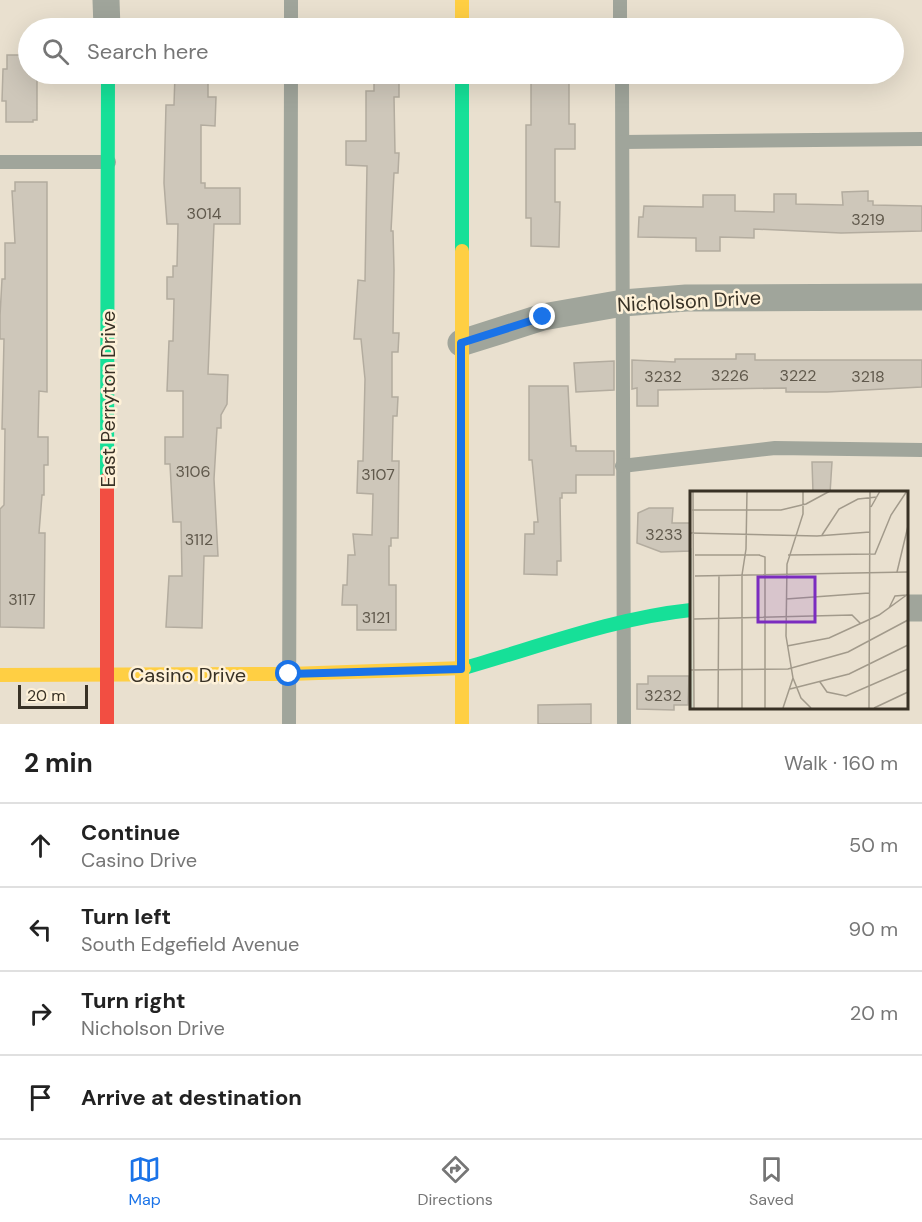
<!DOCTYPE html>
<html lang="en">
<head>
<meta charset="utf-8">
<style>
	body { margin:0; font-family:"DM Sans",sans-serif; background:#f2f2f2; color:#222 }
	.scale { position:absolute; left:18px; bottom:15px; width:70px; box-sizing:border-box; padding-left:6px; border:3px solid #383125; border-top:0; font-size:16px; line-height:21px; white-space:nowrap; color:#383125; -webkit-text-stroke:4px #fef1d8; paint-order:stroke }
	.stop { position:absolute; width:18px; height:18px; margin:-14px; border:4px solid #1a73e8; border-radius:50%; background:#fff }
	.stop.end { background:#1a73e8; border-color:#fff; box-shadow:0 2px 6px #0008 }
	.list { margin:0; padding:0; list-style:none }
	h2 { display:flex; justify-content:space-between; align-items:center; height:78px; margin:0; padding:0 24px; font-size:26px }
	h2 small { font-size:20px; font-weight:400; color:#767676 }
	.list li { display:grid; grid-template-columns:39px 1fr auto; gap:18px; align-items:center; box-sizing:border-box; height:84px; padding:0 24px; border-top:2px solid #e0e0e0 }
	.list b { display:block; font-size:22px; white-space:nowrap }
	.list p { margin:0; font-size:20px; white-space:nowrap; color:#767676 }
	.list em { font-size:20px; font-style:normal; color:#767676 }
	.icon { flex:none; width:33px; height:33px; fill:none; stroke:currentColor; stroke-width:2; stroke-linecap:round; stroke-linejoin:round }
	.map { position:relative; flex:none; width:922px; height:724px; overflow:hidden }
	.search { position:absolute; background:#fff; box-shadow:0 6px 24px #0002; left:18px; right:18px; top:18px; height:66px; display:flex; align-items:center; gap:15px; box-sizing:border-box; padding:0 21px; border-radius:33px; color:#767676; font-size:22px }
	.sheet { height:414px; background:#fff }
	nav { display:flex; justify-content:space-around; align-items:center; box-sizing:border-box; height:84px; border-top:2px solid #e0e0e0; background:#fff; font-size:16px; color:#767676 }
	nav a { display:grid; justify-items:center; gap:3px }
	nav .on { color:#1a73e8 }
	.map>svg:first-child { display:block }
	.building { fill:#cec7ba; stroke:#b3ac9f; stroke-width:1.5 }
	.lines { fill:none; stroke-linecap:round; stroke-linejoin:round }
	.lane { stroke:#a0a59b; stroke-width:14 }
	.street { stroke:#a0a59b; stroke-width:27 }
	.fast { stroke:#16e098; stroke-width:14 }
	.slow { stroke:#ffcf43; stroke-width:14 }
	.jam { stroke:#f24e42; stroke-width:14 }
	.route { stroke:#1a73e8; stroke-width:8 }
	.labels { text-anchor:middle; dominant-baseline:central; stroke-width:5; stroke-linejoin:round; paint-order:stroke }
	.number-label { font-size:16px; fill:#60594c }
	.street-label { font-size:20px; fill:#383125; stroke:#fef1d8 }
	.inset-road { fill:none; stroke:#a29a8b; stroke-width:1.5 }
	.view { fill:#7b2cbf; fill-opacity:0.15; stroke:#7b2cbf; stroke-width:3 }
	.inset-edge { fill:none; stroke:#383125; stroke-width:3 }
</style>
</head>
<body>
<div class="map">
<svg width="922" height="724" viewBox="0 0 922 724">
	<rect width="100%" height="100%" fill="#e9e0cf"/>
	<g class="building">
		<polygon points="7,55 28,55 28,74 37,74 37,120 33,120 33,122 6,122 6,101 2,101 3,69 7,69"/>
		<polygon points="175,74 208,74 208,97 216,97 215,126 201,125 201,183 205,183 205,188 240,188 240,224 214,224 208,374 228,375 227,404 221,415 221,428 217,428 214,479 218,556 204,556 202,628 166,627 169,576 182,576 181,522 173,522 170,464 165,464 165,437 183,437 183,391 167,391 169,341 173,341 174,299 167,299 167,277 173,277 173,266 177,266 178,224 167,224 164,183 166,105 174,105"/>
		<polygon points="531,74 569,74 569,124 575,124 575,149 555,149 555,202 560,202 559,247 531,246 531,218 526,218 526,125 531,125"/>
		<polygon points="374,78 399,78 399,97 394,97 395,153 399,153 398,173 394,173 391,231 393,231 394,270 393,333 399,333 398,352 392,352 392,397 398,397 397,416 393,416 392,461 399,461 398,538 391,538 391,546 389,546 389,585 396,585 396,630 357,630 357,605 342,605 343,585 347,585 348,555 355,555 353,534 372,535 373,494 357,493 358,461 363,461 365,379 361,339 354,339 358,280 365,281 367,166 346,165 346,141 366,141 366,91 374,91"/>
		<polygon points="15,182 47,182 47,392 39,391 38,437 48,437 48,465 44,465 44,495 42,495 39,533 45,533 44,628 0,627 0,509 4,505 5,429 2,429 4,339 0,339 0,316 2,279 5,279 5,243 15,243 12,191 15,191"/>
		<polygon points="868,191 868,201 873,201 873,205 922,206 922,231 841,233 754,229 754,238 720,237 720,251 696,251 696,238 638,237 639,217 643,217 644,206 703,207 703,195 735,195 735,211 774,212 774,194 796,194 796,204 843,205 842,192"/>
		<polygon points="736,354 755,354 755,360 922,360 922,387 827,392 786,392 786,388 658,390 658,406 637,406 637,388 632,389 632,360 675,362 675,359 736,359"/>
		<polygon points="614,361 614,390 576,392 574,363"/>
		<polygon points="529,386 568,386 571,446 576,446 576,451 614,451 614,475 576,475 576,493 562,493 562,498 560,498 561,561 557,561 557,575 524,574 525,534 534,534 534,522 538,522 532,460 529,460"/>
		<polygon points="812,462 832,462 830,493 813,493"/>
		<polygon points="649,508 673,508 672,523 691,523 691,551 661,552 637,543 638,513"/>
		<polygon points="648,676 689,676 688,705 674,705 674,710 637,709 637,684 648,684"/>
		<polygon points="591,704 591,724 538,724 538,705"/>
	</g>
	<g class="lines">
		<g class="lane">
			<polyline points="620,0 620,28"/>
			<polyline points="291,28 291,0"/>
			<polyline points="622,74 624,724"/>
			<polyline points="623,142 922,139"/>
			<polyline points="0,162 109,162"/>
			<polyline points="622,466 775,448 922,450"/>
			<polyline points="289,724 291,74"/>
		</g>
		<g class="street">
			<polyline points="106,0 107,28"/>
			<polyline points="461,343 543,317 623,303 686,298 922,297"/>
			<polyline points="906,608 922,608"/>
		</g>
		<g class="fast">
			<polyline points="462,74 462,251"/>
			<polyline points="107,479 108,74"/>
			<path d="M464,668c74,-21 150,-50 227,-58"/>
		</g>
		<g class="slow">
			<polyline points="462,0 462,28"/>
			<polyline points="462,251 462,724"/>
			<polyline points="0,675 289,674 464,668"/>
		</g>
		<polyline class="jam" points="107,724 107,479"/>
	</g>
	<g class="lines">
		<polyline class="route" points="289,674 461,669 461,343 543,317"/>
	</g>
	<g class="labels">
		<g class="number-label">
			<text x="204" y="213">3014</text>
			<text x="868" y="219">3219</text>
			<text x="730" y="375">3226</text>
			<text x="798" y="375">3222</text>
			<text x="663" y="376">3232</text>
			<text x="868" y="376">3218</text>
			<text x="193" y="471">3106</text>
			<text x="378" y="474">3107</text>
			<text x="664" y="534">3233</text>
			<text x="199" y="539">3112</text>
			<text x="22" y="599">3117</text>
			<text x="376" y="617">3121</text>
			<text x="663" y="695">3232</text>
		</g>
		<g class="street-label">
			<text transform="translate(689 301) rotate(-3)">Nicholson Drive</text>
			<text transform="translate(108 399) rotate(-90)">East Perryton Drive</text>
			<text x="188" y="675">Casino Drive</text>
		</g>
	</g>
	<g transform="translate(690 491)">
		<rect width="218" height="218" fill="#e9e0cf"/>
		<path d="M0,57h2l1,160h-3z" fill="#d0d6c4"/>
		<path class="inset-road" d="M3,0l1,217M113,0v23l-16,50 -1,72 7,42 8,20 10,10M181,16l9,-16M2,19h89l25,-6 24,-13M0,42l127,3 53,-4M132,44l17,-26 19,-10 19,-2M5,64h65M69,64l6,2v151M98,64l87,-1 16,-39 16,-24M207,81l11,-46M5,85l213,-4M96,108l83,-6M199,117l6,-12 12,-1M4,128l158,-4 9,9M97,155l42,-8 50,-23 29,-21M0,179l98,-1 60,-17 60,-32M130,191l7,10 19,4 62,-27M100,198l59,-15 59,-29M28,217l1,-133M52,217v-133l4,-26 1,-58M93,217l10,-30M179,217l1,-217M184,217l34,-16"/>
		<path class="view" d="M68,86h57v45h-57z"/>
		<rect width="218" height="218" class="inset-edge"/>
	</g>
</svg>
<div class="scale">20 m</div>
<div class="stop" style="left:289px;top:674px"></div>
<div class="stop end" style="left:543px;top:317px"></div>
<div class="search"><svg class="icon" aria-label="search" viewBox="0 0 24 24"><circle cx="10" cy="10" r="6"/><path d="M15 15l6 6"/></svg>Search here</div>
</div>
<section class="sheet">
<h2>2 min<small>Walk · 160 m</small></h2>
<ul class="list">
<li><svg class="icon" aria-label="ahead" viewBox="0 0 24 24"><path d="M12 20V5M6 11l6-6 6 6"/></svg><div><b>Continue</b><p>Casino Drive</p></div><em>50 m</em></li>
<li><svg class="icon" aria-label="left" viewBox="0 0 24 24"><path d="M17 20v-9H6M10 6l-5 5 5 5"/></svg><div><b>Turn left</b><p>South Edgefield Avenue</p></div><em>90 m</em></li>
<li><svg class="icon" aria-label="right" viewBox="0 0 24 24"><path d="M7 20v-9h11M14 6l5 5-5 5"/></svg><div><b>Turn right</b><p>Nicholson Drive</p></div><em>20 m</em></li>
<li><svg class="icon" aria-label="arrive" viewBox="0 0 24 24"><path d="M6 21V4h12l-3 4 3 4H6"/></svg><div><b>Arrive at destination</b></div></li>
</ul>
</section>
<nav>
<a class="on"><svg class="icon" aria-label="map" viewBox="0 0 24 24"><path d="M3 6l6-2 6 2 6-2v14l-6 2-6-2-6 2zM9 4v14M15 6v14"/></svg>Map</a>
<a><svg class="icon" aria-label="directions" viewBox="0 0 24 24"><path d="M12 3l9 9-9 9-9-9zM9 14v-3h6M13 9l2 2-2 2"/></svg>Directions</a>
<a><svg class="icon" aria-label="saved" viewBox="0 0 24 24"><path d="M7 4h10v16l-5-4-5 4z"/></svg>Saved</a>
</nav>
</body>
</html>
